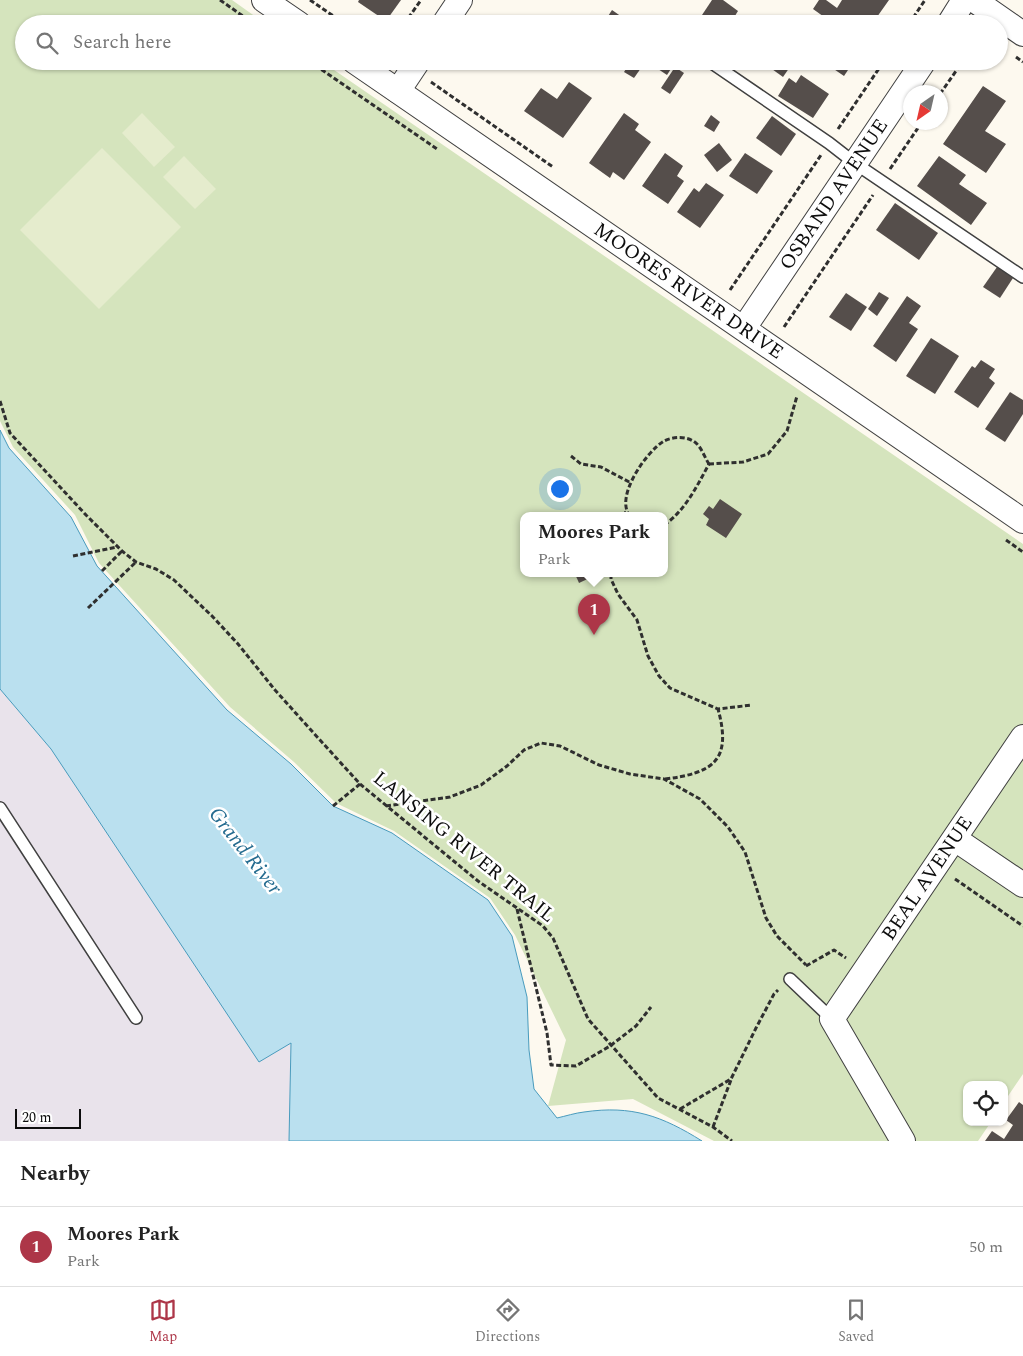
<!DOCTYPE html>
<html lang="en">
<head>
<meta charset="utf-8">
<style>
	body { margin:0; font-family:Spectral,serif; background:#f6f6f6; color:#222 }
	.controls { position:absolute; right:15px; bottom:15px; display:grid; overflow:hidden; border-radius:10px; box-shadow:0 1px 4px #0004 }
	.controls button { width:45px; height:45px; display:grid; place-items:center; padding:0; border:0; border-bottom:1px solid #e0e0e0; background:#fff; color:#222; font:25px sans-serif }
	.compass { position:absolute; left:903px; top:85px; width:45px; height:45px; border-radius:50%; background:#fff; box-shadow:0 1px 4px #0004; rotate:214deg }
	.scale { position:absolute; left:15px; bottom:12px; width:66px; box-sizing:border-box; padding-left:5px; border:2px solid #0d0d0d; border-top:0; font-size:14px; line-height:18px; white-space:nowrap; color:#0d0d0d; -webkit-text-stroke:4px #fff; paint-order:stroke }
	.you { position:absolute; left:559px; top:488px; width:18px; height:18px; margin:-12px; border:4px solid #fff; border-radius:50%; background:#1a73e8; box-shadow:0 0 0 8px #1a73e833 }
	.badge { display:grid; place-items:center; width:32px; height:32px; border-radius:50%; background:#ad3648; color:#fff; font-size:16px; font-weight:700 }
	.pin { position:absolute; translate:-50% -41px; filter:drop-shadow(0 1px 2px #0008) }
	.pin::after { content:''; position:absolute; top:26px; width:18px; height:15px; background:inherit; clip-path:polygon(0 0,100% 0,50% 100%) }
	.popup { position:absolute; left:520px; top:512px; width:148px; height:65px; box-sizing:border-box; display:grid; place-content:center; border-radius:10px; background:#fff; filter:drop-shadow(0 1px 4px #0005); font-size:16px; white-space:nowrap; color:#767676 }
	.popup b { font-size:19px; color:#222 }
	.popup::after { content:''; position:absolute; left:50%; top:100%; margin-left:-10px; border:10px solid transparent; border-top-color:#fff }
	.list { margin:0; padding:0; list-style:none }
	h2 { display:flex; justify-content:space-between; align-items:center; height:65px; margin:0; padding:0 20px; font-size:21px }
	h2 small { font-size:16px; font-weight:400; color:#767676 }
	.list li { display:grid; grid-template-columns:32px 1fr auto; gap:15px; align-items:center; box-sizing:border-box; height:80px; padding:0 20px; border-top:1px solid #e0e0e0 }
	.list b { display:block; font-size:19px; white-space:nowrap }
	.list p { margin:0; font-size:16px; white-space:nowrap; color:#767676 }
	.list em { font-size:16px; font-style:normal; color:#767676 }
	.icon { flex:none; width:28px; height:28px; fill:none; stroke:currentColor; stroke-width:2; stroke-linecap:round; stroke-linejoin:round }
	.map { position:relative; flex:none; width:1023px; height:1141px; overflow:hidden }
	.search { position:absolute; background:#fff; box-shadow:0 1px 4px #0004; left:15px; right:15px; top:15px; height:55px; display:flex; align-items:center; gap:12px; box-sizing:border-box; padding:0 18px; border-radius:28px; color:#767676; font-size:19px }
	.sheet { height:145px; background:#fff }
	nav { display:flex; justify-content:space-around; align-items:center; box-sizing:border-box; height:70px; border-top:1px solid #e0e0e0; background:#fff; font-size:14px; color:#767676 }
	nav a { display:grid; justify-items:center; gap:2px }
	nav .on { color:#ad3648 }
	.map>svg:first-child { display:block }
	.industrial { fill:#e9e3eb }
	.green { fill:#d5e4bd; fill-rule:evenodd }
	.pitch { fill:#e5eccd }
	.water { fill:#bae0ef; stroke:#499bbd }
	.building { fill:#554e4b }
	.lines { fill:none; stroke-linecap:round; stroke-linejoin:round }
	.service-casing { stroke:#404040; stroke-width:14 }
	.minor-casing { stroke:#404040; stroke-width:26 }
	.path { stroke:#2f2f2f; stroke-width:3; stroke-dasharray:5 2.5; stroke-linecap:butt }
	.service { stroke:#fff; stroke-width:11 }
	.minor { stroke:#fff; stroke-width:24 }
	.labels { text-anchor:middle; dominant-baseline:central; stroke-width:5; stroke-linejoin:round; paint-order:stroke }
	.street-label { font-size:20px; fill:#0d0d0d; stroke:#fff }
	.water-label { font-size:21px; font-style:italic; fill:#256c90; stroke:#fff }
</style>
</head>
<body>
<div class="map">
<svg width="1023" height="1141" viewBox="0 0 1023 1141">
	<rect width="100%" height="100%" fill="#fdf9ef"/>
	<polygon class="industrial" points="0,689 51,749 259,1061 291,1043 289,1141 0,1141"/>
	<path class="green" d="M0,0h232l34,24h-242v37h297l702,483v530l-19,28v-17h-37v37h24l-13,19h-264l-81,-42 -85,7 18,-66 -51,-105 -25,-37 -96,-67 -58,-28 -42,-41 -64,-55 -131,-144 -24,-48 -62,-68 -13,-26zM524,516h140v58h-140z"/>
	<g class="pitch">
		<polygon points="142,113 175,147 154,167 122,133"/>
		<polygon points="102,148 181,227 99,309 20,230"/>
		<polygon points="184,156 216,189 195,209 163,177"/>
	</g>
	<path class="water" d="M0,430l9,18 62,69 26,49 130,144 64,54 42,42 59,27 96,67 24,36 15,61 2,53 5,39 23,29c9,-2 18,-5 27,-6 48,-7 78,4 118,29h-413l2,-98 -32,19 -208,-313 -51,-60z"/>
	<g class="building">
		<polygon points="359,0 401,0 386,21 358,2"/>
		<polygon points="712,0 723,0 738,11 730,24 709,24 700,18"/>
		<polygon points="819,0 826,0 837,8 842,0 889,0 872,24 834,24 813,9"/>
		<polygon points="612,10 632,24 603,24"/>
		<polygon points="631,61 646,61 634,78 624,72"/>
		<polygon points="651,61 676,61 667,75 649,63"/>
		<polygon points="767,61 794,61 783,77 765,64"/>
		<polygon points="822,61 854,61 844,76"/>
		<polygon points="675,67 684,73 670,94 661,88"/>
		<polygon points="801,75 829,94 813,118 778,96 789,78 796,83"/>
		<polygon points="569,82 592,98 563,138 524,111 541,88 557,99"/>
		<polygon points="983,86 1006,101 985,131 1006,144 986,173 943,144"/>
		<polygon points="624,113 639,124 635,130 651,142 624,180 613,172 610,178 589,163"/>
		<polygon points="711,115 720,122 714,132 704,126"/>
		<polygon points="772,116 796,134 781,156 756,138"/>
		<polygon points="719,143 732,160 717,172 704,155"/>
		<polygon points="665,153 683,166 677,176 684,181 668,204 642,186"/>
		<polygon points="745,153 773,171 757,194 729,176"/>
		<polygon points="939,156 966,175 959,184 987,203 971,225 917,186"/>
		<polygon points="706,183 724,195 700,228 677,212 694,188 699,192"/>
		<polygon points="895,203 938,233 919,260 876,230"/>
		<polygon points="997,267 1013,278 1000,298 983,287"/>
		<polygon points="879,292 889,298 877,316 868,309"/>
		<polygon points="846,293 867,307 851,331 829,317"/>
		<polygon points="907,296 921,306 909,323 918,329 896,362 873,346"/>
		<polygon points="931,338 959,356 935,394 906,376"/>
		<polygon points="981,360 995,369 989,378 995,383 978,408 954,392 972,366 975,368"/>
		<polygon points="1010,392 1023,400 1023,414 1005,442 985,429"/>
		<polygon points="720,499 742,514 726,538 706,525 709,519 703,514 709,506 713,509"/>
		<polygon points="575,574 598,574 579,583"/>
		<polygon points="1019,1102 1023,1105 1023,1141 985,1141 992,1131 1004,1139 1013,1125 1006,1120"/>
	</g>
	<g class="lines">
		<defs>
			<g id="service">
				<polyline points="709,61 829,143 856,164 1023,277"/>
				<polyline points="0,808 136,1018"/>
				<polyline points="790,979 832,1019"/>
			</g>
			<g id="minor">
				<polyline points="264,0 299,24"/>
				<polyline points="974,0 1023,34"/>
				<polyline points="444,24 460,0"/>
				<polyline points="949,24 964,0"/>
				<path id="s1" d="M354,61l669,460"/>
				<polyline points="398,91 418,61"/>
				<path id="s2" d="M744,328l180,-267"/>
				<polyline points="955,839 1023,885"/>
				<path id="s3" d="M903,1141l-71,-122 191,-282"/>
			</g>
		</defs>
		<use href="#service" class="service-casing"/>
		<use href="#minor" class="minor-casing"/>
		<g class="path">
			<polyline points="220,0 250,21"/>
			<polyline points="310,0 345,24"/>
			<polyline points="404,24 421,0"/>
			<polyline points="909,24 925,0"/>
			<polyline points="1016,57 1023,62"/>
			<polyline points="309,61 437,149"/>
			<polyline points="431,82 553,167"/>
			<polyline points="940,94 963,61"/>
			<polyline points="838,129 884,61"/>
			<polyline points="890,169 922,122"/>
			<polyline points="730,290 821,155"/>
			<polyline points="784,327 873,195"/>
			<polyline points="0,401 10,433 86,515 122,551 136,562 156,569 174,580 212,616 238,644 275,690 310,729 360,784 478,881 543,926 553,938 588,1019 658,1098 713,1127 732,1141"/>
			<polyline points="571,456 581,464 601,467 631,483"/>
			<polyline points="709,464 743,462 768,454 787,431 797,396"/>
			<polyline points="618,516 626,512"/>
			<path d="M630,516c-16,-19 17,-65 34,-75 10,-5 25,-5 33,3 5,5 8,14 12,20"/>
			<path d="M664,525c21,-14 33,-39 45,-61"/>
			<polyline points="1006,540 1023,552"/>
			<polyline points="73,556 117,547"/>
			<polyline points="102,571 122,551"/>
			<polyline points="611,574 611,579 618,594 637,620 648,656 659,676 670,688 718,709 752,705"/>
			<polyline points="88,608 136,562"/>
			<path d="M665,779c49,-6 67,-19 53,-70"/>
			<polyline points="333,806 360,784"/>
			<polyline points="386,806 450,797 481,785 507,766 524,750 541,743 560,746 599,765 630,774 664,779 700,799 728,827 745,852 766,918 777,936 806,965"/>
			<polyline points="955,879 1023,926"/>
			<polyline points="517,909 547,1033 551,1065 576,1066 610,1046 636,1026 651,1007"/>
			<polyline points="806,966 834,950 846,958"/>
			<polyline points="680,1109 731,1079 756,1028 774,994 778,990"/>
			<polyline points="713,1127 731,1080"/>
		</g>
		<use href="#service" class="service"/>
		<use href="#minor" class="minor"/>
	</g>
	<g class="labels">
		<g class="street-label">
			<text stroke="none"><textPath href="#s2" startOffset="161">OSBAND AVENUE</textPath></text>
			<text stroke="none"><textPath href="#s1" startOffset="406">MOORES RIVER DRIVE</textPath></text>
			<text transform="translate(464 847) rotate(39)">LANSING RIVER TRAIL</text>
			<text stroke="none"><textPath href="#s3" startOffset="311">BEAL AVENUE</textPath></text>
		</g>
		<g class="water-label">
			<text transform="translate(245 851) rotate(52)">Grand River</text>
		</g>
	</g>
</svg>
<div class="controls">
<button><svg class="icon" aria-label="locate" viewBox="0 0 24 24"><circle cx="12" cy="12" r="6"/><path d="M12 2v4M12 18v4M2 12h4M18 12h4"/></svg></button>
</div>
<svg class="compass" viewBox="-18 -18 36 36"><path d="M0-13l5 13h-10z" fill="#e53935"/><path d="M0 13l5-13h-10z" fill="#767676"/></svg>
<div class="scale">20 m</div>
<div class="you"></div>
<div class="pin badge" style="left:594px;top:635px">1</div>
<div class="popup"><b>Moores Park</b>Park</div>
<div class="search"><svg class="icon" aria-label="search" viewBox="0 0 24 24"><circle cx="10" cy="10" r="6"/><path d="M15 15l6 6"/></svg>Search here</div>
</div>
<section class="sheet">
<h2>Nearby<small></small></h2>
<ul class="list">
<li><span class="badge">1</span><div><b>Moores Park</b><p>Park</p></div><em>50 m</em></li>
</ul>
</section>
<nav>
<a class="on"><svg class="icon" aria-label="map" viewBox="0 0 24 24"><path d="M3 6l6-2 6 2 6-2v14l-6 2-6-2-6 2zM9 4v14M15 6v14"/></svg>Map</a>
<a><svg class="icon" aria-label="directions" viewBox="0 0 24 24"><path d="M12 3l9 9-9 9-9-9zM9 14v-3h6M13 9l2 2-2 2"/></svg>Directions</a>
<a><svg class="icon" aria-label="saved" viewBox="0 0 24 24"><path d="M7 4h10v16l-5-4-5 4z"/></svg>Saved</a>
</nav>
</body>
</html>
